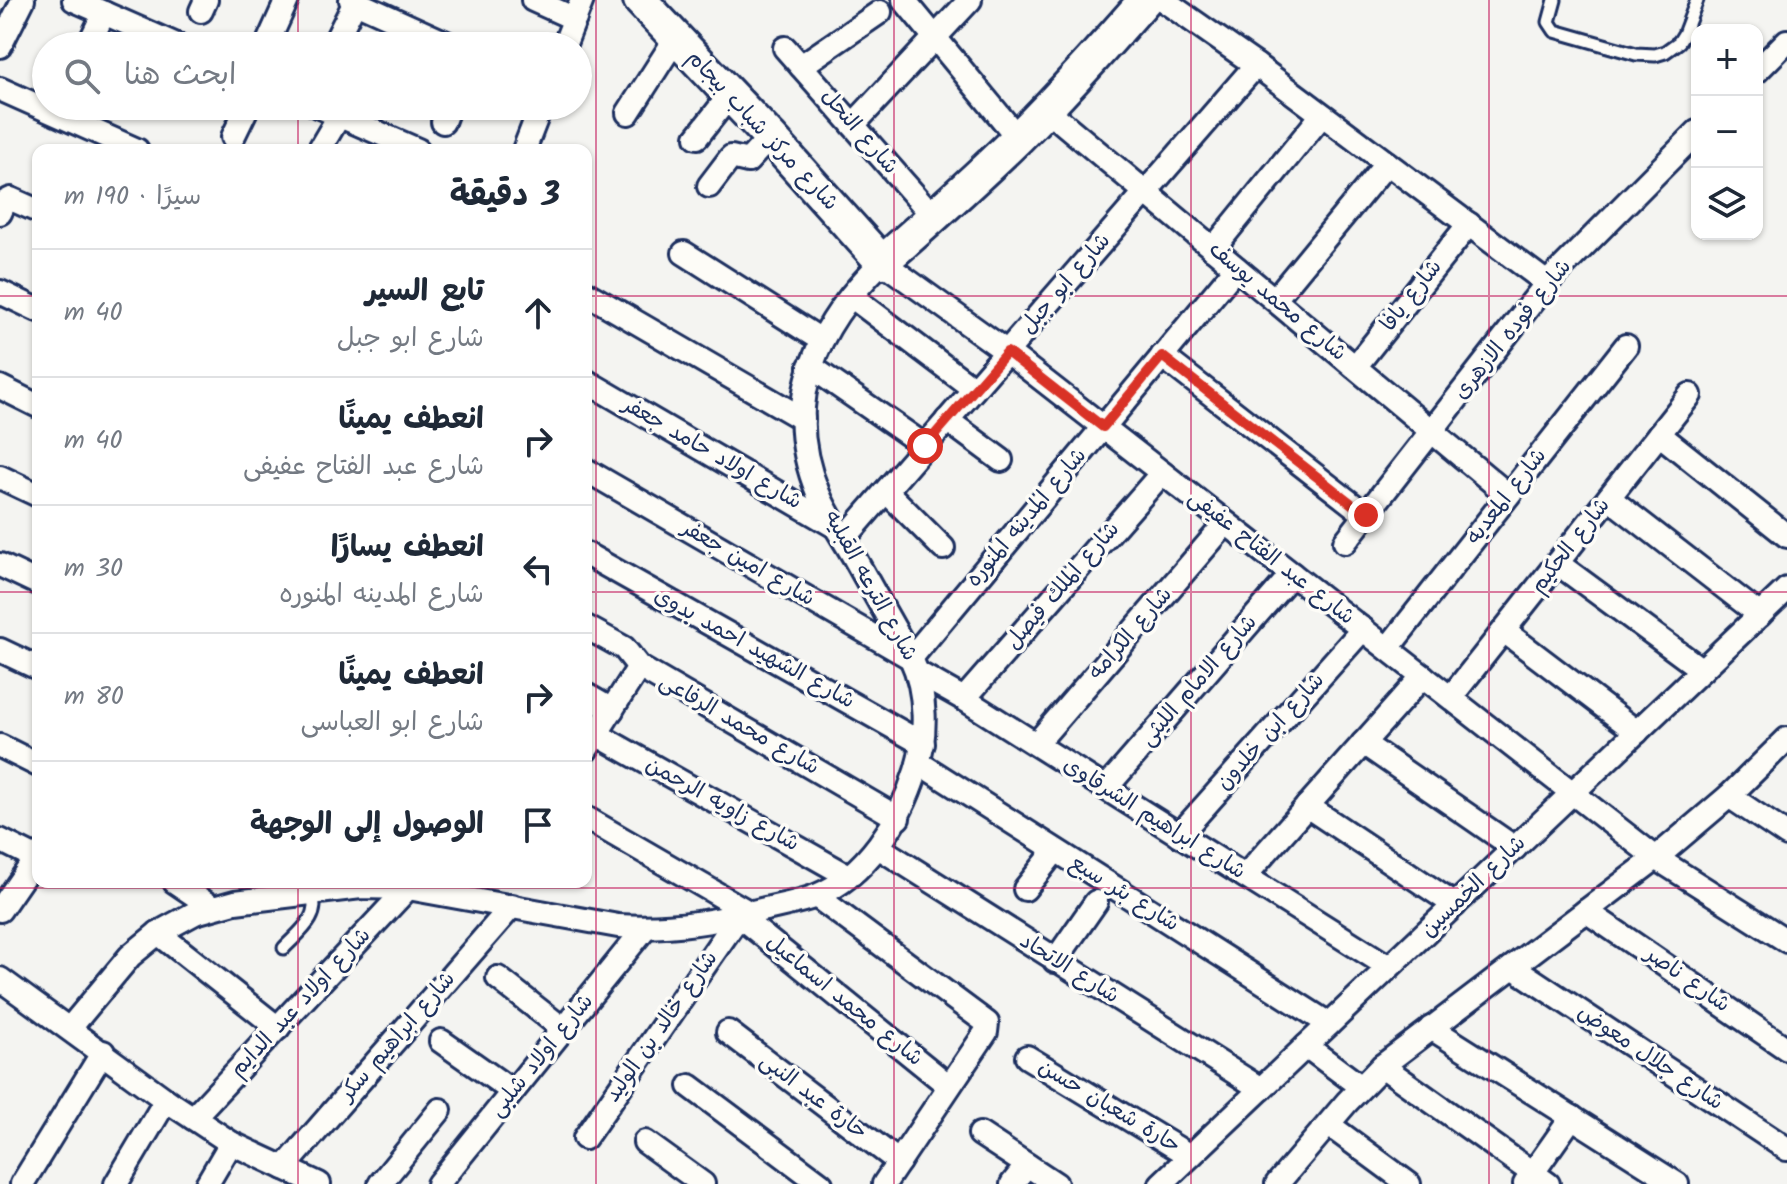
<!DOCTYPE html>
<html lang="ar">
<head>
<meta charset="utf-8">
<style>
	body { margin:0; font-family:Kalam,"Playpen Sans Arabic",sans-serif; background:#f6f6f7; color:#1f2937; direction:rtl }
	.controls { position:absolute; right:24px; top:24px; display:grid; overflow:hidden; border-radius:16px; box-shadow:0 2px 6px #0004 }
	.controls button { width:72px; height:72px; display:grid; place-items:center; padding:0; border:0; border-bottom:2px solid #e0e1e3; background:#fff; color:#1f2937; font:40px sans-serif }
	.stop { position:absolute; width:24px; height:24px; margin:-18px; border:6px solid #d93025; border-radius:50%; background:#fff }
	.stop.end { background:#d93025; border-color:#fff; box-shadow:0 2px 8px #0008 }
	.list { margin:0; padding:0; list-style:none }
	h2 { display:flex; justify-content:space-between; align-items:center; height:104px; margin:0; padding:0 32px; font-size:34px }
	h2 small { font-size:26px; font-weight:400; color:#747a83 }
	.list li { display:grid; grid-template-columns:52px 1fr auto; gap:24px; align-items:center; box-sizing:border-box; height:128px; padding:0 32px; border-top:2px solid #e0e1e3 }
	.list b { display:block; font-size:30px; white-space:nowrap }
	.list p { margin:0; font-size:26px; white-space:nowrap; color:#747a83 }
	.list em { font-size:26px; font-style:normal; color:#747a83 }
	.icon { flex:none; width:44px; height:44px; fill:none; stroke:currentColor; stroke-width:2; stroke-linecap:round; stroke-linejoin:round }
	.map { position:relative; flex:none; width:1787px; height:1184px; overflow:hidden; direction:ltr }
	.search { position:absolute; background:#fff; box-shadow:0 2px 6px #0004; left:32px; top:32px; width:560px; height:88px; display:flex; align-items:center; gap:20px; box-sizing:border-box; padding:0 28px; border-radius:44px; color:#747a83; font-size:30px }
	.panel { position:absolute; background:#fff; box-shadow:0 2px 6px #0004; left:32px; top:144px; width:560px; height:744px; border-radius:16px; direction:rtl }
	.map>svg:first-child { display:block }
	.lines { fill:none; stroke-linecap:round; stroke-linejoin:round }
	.lane-casing { stroke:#1b2f5e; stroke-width:17 }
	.street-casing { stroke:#1b2f5e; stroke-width:28 }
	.secondary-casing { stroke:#1b2f5e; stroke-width:38 }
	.lane { stroke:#fdfcf7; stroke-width:11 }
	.street { stroke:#fdfcf7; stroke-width:22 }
	.secondary { stroke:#fdfcf7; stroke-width:32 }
	.route { stroke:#d93025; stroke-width:10 }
	.grid { fill:none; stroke:#c2185b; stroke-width:2; stroke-opacity:0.55 }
	.labels { text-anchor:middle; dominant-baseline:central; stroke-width:7; stroke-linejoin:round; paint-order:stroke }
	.street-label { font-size:22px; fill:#1b2f5e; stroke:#fdfcf7 }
</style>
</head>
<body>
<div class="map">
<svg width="1787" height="1184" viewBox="0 0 1787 1184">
	<rect width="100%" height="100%" fill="#f4f4f1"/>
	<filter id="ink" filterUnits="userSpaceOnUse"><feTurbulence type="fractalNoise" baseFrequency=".0125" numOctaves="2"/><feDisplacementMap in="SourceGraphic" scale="16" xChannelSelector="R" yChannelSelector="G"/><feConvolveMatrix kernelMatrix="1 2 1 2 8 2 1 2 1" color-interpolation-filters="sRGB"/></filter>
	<g filter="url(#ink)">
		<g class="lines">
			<defs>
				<g id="lane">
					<polyline points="1555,0 1549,22 1555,31 1636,54 1655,55 1665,52 1679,42 1684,34 1697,0"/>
					<path d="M284,948c15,-16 37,-30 28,-55"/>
				</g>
				<g id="street">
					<polyline points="74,0 179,46"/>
					<polyline points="351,0 453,46"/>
					<polyline points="533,0 575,19"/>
					<polyline points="904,0 1018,138"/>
					<polyline points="1163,0 1256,65 1547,283"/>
					<polyline points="201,11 206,0"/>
					<polyline points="269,40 287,0"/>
					<polyline points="0,46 23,0"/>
					<polyline points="88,46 104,13"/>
					<polyline points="333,46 355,2"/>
					<polyline points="564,46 582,0"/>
					<polyline points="785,48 934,217"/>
					<polyline points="801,66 880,12"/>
					<polyline points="1757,71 1787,41"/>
					<polyline points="0,89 137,150"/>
					<polyline points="317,106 418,150"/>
					<polyline points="1046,109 1508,495"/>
					<polyline points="628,113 676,38"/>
					<polyline points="443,122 449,106"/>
					<polyline points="853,125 970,0"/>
					<polyline points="233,137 248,106"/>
					<polyline points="697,137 730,95"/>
					<polyline points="319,150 339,116"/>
					<polyline points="524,150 541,106"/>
					<polyline points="709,186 731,157 748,161 770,137"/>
					<polyline points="0,213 5,202 11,199 38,211"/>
					<polyline points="1213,249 1322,115"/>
					<polyline points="684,253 821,340"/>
					<polyline points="0,292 38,310"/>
					<polyline points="586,293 803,419"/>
					<polyline points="851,296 974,389"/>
					<polyline points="1275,299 1387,163"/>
					<polyline points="1162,356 1366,515"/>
					<polyline points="810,366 925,446"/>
					<polyline points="1355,367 1469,224"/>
					<polyline points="586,381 836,527"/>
					<polyline points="0,387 38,406"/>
					<polyline points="947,420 1001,460"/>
					<polyline points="1659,434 1787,536"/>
					<polyline points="586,470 911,658 1236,268"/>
					<polyline points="0,477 38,495"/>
					<polyline points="886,491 943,548"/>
					<polyline points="1609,498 1760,615"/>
					<polyline points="844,539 1256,65"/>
					<polyline points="1345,542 1547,283 1697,132"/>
					<polyline points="586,554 923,744"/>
					<polyline points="1557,563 1702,670"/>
					<polyline points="0,565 38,583"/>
					<polyline points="586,627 624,648 639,667 898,818"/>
					<polyline points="1504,631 1637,732"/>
					<polyline points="1388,648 1626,346"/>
					<polyline points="0,650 38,668"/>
					<polyline points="918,673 964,699 1389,967"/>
					<polyline points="586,695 612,710"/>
					<polyline points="1451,697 1690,395"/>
					<polyline points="964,699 1162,473"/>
					<polyline points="596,734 848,876"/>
					<polyline points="1363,743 1515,848"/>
					<polyline points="1036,744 1226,523"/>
					<polyline points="0,746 38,765"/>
					<polyline points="586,750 639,667"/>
					<polyline points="919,763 1329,1024"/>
					<polyline points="1106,788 1292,574"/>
					<polyline points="1729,796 1787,835"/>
					<polyline points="1307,806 1455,905"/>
					<polyline points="586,818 750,913"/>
					<polyline points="1179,835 1363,629"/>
					<polyline points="0,840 36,858"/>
					<polyline points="878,847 1261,1089"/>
					<polyline points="1245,876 1423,676"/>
					<polyline points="175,882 212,907"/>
					<polyline points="1025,889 1055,851"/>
					<polyline points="816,896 987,1023 986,1032 884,1184"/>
					<polyline points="0,910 38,855"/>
					<polyline points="1586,911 1787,1049"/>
					<polyline points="158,933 278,1028"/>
					<polyline points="1055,961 1096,902"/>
					<polyline points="1513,967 1787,1149"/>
					<polyline points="498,978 563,1029"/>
					<polyline points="0,979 166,1100 231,1143 319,1184"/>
					<path d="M70,1028l60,-72 28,-23 37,-20 40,-11 126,-15 47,1 210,38c48,3 93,-3 139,-15 19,-5 41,-8 59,-15 50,-20 85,-76 100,-125 11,-35 11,-79 -5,-113 -19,-33 -38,-67 -57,-101 -12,-21 -27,-42 -36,-64 -38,-91 -2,-167 64,-231l125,90 649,506 131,83"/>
					<polyline points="1431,1028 1677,1184"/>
					<polyline points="728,1032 899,1162"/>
					<polyline points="441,1041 512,1091"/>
					<polyline points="1306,1046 1361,1087"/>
					<polyline points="1027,1057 1190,1156"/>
					<polyline points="1382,1066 1548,1184"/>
					<polyline points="690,1086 821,1184"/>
					<polyline points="193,1118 408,888"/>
					<polyline points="1329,1125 1409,1184"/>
					<polyline points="980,1134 1056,1184"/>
					<polyline points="585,1138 739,916 949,1086"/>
					<polyline points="645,1142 703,1184"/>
					<polyline points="284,1168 512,906"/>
					<polyline points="22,1184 103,1052"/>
					<polyline points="116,1184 166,1100"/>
					<polyline points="207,1184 231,1143"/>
					<polyline points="380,1184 440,1110"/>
					<polyline points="438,1184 645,928"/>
					<polyline points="1012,1184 1027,1165"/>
					<polyline points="1161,1184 1787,589"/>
					<polyline points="1277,1184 1347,1102 1382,1066 1656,858 1729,796 1787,739"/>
					<polyline points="1525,1184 1572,1117"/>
				</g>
				<path id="secondary" d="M640,0l130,137 112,125c47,-41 93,-82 137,-125 44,-44 85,-90 126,-137"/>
			</defs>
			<use href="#lane" class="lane-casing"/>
			<use href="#street" class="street-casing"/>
			<use href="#secondary" class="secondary-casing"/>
			<use href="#lane" class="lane"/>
			<use href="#street" class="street"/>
			<use href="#secondary" class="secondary"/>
		</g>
	</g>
	<g class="lines" filter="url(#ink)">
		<polyline class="route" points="925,446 1007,352 1103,427 1162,356 1366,515"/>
	</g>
	<path class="grid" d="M298,0v46M596,0v1184M894,0v1184M1191,0v1184M1489,0v1184M298,106v44M0,296h38M586,296h1201M0,592h38M586,592h1201M298,882v302M0,888h1787"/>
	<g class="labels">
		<g class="street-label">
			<text transform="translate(762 131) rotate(47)">شارع مركز شباب بيجام</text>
			<text transform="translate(859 132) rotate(49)">شارع النحل</text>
			<text transform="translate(1066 284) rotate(-49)">شارع ابو جبل</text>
			<text transform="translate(1412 296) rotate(-52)">شارع يافا</text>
			<text transform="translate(1277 302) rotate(40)">شارع محمد يوسف</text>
			<text transform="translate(1513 330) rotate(-51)">شارع فوده الازهرى</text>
			<text transform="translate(712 454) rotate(30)">شارع اولاد حامد جعفر</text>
			<text transform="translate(1507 497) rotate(-52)">شارع المعديه</text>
			<text transform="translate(1027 518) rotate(-50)">شارع المدينه المنوره</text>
			<text transform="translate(1571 546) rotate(-52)">شارع الحكيم</text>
			<text transform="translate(1271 558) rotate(38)">شارع عبد الفتاح عفيفى</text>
			<text transform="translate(748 564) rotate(30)">شارع امين جعفر</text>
			<text transform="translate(870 586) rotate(61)">شارع الترعه القبليه</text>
			<text transform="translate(1063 586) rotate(-49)">شارع الملك فيصل</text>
			<text transform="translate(1131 634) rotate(-49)">شارع الكرامه</text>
			<text transform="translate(754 649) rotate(29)">شارع الشهيد احمد بدوى</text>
			<text transform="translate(1199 681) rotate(-49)">شارع الامام الليثى</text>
			<text transform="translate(739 725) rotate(30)">شارع محمد الرفاعى</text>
			<text transform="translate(1271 732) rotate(-48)">شارع ابن خلدون</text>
			<text transform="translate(722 805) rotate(29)">شارع زاويه الرحمن</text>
			<text transform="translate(1154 819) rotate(32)">شارع ابراهيم الشرقاوى</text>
			<text transform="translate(1474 887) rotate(-44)">شارع الخمسين</text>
			<text transform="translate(1124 894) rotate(32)">شارع بئر سبع</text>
			<text transform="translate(1069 969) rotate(32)">شارع الاتحاد</text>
			<text transform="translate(1687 980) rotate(35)">شارع ناصر</text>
			<text transform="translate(844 1001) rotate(39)">شارع محمد اسماعيل</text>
			<text transform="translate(301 1003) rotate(-47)">شارع اولاد عبد الدايم</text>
			<text transform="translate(662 1027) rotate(-55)">شارع خالد بن الوليد</text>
			<text transform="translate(398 1037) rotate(-49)">شارع ابراهيم سكر</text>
			<text transform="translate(542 1056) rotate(-51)">شارع اولاد شلبى</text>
			<text transform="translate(1650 1058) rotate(34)">شارع جلال معوض</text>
			<text transform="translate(813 1097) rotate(37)">حارة عبد النبى</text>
			<text transform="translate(1109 1107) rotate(31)">حارة شعبان حسن</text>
		</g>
	</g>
</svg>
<div class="controls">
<button>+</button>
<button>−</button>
<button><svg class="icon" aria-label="layers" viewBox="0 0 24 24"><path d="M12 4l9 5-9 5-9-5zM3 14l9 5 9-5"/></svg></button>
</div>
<div class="stop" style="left:925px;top:446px"></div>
<div class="stop end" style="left:1366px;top:515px"></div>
<div class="search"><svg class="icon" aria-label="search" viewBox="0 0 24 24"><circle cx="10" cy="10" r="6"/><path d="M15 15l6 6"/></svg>ابحث هنا</div>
<section class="panel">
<h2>3 دقيقة<small>سيرًا · 190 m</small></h2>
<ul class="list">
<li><svg class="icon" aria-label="ahead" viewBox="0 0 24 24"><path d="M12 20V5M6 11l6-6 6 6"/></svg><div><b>تابع السير</b><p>شارع ابو جبل</p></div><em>40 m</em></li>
<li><svg class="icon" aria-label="right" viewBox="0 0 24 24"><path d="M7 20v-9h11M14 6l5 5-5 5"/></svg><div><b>انعطف يمينًا</b><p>شارع عبد الفتاح عفيفى</p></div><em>40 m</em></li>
<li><svg class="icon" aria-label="left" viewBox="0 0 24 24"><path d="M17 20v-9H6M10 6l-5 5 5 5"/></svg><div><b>انعطف يسارًا</b><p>شارع المدينه المنوره</p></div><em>30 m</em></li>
<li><svg class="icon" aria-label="right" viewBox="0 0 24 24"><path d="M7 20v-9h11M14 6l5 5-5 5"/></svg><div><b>انعطف يمينًا</b><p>شارع ابو العباسى</p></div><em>80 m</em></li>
<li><svg class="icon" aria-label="arrive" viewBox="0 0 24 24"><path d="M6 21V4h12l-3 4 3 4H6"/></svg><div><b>الوصول إلى الوجهة</b></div></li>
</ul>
</section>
</div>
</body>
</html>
